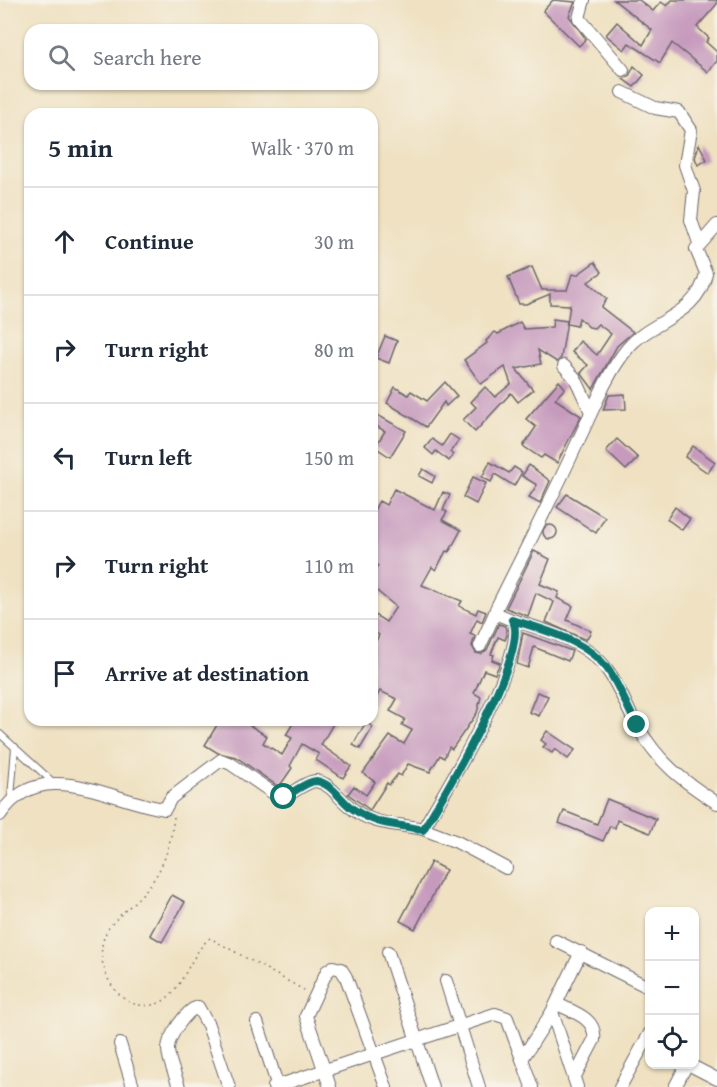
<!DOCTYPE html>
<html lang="en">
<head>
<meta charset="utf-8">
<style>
	body { margin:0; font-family:"Gentium Book Plus",serif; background:#f6f6f7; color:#1f2937 }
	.controls { position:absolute; right:18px; bottom:18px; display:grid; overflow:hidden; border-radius:12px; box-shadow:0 2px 4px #0004 }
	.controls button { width:54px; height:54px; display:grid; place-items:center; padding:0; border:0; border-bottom:2px solid #e0e1e3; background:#fff; color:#1f2937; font:30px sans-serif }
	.stop { position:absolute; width:18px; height:18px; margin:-14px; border:4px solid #0f766e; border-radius:50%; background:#fff }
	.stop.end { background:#0f766e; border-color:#fff; box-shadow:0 2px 6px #0008 }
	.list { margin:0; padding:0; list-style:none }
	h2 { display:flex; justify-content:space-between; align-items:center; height:78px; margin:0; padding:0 24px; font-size:26px }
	h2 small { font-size:20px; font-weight:400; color:#747a83 }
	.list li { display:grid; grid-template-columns:39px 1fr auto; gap:18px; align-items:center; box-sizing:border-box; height:108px; padding:0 24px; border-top:2px solid #e0e1e3 }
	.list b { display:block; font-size:22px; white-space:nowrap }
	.list em { font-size:20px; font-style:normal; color:#747a83 }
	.icon { flex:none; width:33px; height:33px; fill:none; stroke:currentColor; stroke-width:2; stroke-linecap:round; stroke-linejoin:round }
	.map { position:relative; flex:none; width:717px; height:1087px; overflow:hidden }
	.search { position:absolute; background:#fff; box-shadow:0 2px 4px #0004; left:24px; top:24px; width:354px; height:66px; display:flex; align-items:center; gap:15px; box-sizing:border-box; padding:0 21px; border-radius:18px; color:#747a83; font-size:22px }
	.panel { position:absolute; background:#fff; box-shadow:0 2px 4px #0004; left:24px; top:108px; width:354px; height:618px; border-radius:18px }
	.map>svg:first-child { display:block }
	.building { fill:#c69abd }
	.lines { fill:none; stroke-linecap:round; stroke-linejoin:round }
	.lane-casing { stroke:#6a656a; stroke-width:8 }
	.street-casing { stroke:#6a656a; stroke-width:14 }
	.path { stroke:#6a656a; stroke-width:1.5; stroke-dasharray:1.5 4.5; stroke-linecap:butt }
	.lane { stroke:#fff; stroke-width:6 }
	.street { stroke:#fff; stroke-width:12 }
	.route { stroke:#0f766e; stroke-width:8 }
</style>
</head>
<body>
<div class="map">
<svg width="717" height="1087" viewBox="0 0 717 1087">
	<rect width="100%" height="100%" fill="#f7f3e8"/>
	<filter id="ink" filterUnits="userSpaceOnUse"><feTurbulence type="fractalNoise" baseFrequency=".0167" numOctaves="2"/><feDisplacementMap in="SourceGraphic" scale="12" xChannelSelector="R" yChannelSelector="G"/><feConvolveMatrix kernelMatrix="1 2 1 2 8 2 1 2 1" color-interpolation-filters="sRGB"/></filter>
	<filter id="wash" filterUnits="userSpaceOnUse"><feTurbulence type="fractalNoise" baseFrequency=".008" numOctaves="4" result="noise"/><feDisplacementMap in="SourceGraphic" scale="24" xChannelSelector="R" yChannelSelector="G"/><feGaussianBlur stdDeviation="1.35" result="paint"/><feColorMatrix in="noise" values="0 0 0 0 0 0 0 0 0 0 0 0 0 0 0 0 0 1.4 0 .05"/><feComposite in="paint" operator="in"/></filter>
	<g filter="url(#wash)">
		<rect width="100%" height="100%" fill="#efe1c1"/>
		<g id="blocks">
			<g class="building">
				<polygon points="553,0 575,2 569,16 586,39 579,46 543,11"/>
				<polygon points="614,0 639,0 653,11 661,2 667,6 672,0 717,0 717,4 697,27 709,38 706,42 717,52 717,61 708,72 672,43 660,63 629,43 624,50 606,35 617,22 643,45 652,30"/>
				<polygon points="634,66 644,75 634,87 623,79 629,76"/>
				<polygon points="699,144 707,160 698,165 695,158"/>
				<polygon points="595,262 602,272 588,282 607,299 601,307 633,332 617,346 593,389 581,373 588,365 572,352 580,341 597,355 611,334 598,324 594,328 589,327 579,318 577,326 567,324 570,305 550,304 550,294 526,304 519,304 508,277 532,267 542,290 567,290 572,274 577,275"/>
				<polygon points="553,319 567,321 561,358 557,362 538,350 541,364 516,369 533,390 518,402 511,393 475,432 463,420 476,407 471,402 485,387 495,397 511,384 505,367 481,384 464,360 487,343 486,341 495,332 498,334 520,322 524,329 552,327"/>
				<polygon points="385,336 397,341 389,363 376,358"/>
				<polygon points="559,381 565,388 555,399 581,416 557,463 544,455 541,458 523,446 536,427 526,419"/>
				<polygon points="445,382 457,396 446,406 444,402 426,427 387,403 395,387 408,395 411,391 427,401"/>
				<polygon points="625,394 626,409 603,410 609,395"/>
				<polygon points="372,412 406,431 390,457 375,447 385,431 372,424"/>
				<polygon points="450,434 459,440 450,452 453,455 449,461 436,451 433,455 425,448 432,439 442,446"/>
				<polygon points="617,439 638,458 626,470 606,451"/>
				<polygon points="693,446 715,462 708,473 685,457"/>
				<polygon points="490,462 509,473 514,467 522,472 514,486 495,474 491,482 482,477"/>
				<polygon points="529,465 550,481 540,503 529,497 537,485 522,476"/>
				<polygon points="423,469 435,476 432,483 419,476"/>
				<polygon points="473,477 486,483 476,504 463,497"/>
				<polygon points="394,489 435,510 443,492 450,495 443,510 447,512 442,520 461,530 449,552 446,551 436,570 432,567 422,585 462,601 459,606 476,614 478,609 486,612 482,622 477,619 470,634 475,636 472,646 476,653 481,654 487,650 499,624 505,626 507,635 505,640 498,637 491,654 494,655 492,660 500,663 495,674 484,670 474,693 481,697 477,713 452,749 449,747 444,758 440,755 430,772 408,764 401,776 398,774 389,785 387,783 370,810 348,794 354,786 366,795 375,782 363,773 390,736 404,744 412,730 402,725 405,719 390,711 397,699 380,691 372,706 372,649 379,635 372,630 372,613 386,622 396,607 377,591 372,598 372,575 378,566 372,562 372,514 379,501 386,505"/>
				<polygon points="567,494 605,517 596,533 557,507"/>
				<polygon points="675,507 690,519 682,530 667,519"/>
				<circle cx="550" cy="532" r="7"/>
				<polygon points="534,551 550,559 540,584 559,592 557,598 573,606 567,620 591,631 586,640 546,622 554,602 536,593 528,616 506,608"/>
				<polygon points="523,633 572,651 568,661 534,647 528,668 517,664"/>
				<polygon points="537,692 548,696 539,716 529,712"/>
				<polygon points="220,720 241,720 267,736 263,743 282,755 292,738 286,735 295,720 335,720 321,745 351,766 343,778 316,760 319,754 302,744 290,766 292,768 279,787 236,757 218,753 205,745"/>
				<polygon points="366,722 373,727 360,749 353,745"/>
				<polygon points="547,731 575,750 568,759 555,749 552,753 543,747 546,744 541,740"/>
				<polygon points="607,799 656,819 650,833 617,820 615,828 610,826 603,841 559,823 564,811 597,824"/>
				<polygon points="431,862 446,870 415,929 400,921"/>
				<polygon points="172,895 185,902 162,942 150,935"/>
			</g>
		</g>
	</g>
	<g filter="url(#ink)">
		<use href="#blocks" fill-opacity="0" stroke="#6a656a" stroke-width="1.5"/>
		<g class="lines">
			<defs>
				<g id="lane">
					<polyline points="0,734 55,784"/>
					<polyline points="11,798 15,747"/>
				</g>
				<g id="street">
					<polyline points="584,0 579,18 623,70"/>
					<polyline points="622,92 655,108 679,112 691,130 685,165 694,191 691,220 699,243"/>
					<polyline points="564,366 575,378 591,412"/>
					<path d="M512,620c33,10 75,21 96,51 12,16 18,36 28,53 23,39 44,55 81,79"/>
					<polyline points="480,646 495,613"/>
					<path d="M0,815c41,-62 111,-13 165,-6l6,-11 50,-38 10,4 45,31 8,2c9,-4 23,-16 32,-16 14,2 23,17 33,25 23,20 46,17 74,23 18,-30 110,-182 89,-209l-17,-7 1,-4c28,-57 58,-114 84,-172 14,-29 26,-62 47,-88 24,-30 71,-32 79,-76l-10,-24 21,-24"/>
					<polyline points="423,829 457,842 506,868"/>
					<polyline points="556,941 650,988"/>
					<polyline points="388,952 432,1087"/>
					<polyline points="446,981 479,1087"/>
					<path d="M557,1004c16,8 40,14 37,36l-20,38"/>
					<polyline points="552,1012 577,1087"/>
					<polyline points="257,1022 278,1087"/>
					<polyline points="120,1044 133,1087"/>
					<polyline points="522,1059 532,1087"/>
					<polyline points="688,1064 717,1079"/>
					<path d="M179,1087c-3,-11 -11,-26 -11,-38 0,-12 18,-39 30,-42l10,18 21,62"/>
					<polyline points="274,1087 495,1014 507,1018 522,1059 552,1012 581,952"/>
					<polyline points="330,1087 306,1016 327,971 333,967 341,969 346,977 386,1087"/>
					<polyline points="620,1087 650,1033"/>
					<polyline points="675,1087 687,1064"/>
				</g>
			</defs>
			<use href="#lane" class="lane-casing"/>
			<use href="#street" class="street-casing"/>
			<path class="path" d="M174,817c-3,24 -8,45 -22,65 -12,17 -28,28 -41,43 -19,23 -7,62 17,76 9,6 25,6 35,0 22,-15 27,-47 47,-63l94,52"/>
			<use href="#lane" class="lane"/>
			<use href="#street" class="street"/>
		</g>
	</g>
	<g class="lines" filter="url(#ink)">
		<path class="route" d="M284,797c9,-4 23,-16 32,-16 16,2 25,20 37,28 27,18 41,14 70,21 18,-30 110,-183 89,-210 33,10 76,21 97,51 11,17 18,36 28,54"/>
	</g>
</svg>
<div class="controls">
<button>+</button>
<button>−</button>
<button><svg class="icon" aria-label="locate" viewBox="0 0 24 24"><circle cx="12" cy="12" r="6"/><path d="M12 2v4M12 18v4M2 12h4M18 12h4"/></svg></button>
</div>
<div class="stop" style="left:284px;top:797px"></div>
<div class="stop end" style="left:637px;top:725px"></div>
<div class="search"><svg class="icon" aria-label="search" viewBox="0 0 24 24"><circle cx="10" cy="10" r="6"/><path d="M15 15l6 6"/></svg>Search here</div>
<section class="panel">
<h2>5 min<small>Walk · 370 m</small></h2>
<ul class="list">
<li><svg class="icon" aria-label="ahead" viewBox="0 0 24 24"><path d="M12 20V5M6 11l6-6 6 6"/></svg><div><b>Continue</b></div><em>30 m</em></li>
<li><svg class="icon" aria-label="right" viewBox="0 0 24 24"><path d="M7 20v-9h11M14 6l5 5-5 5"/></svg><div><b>Turn right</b></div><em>80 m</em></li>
<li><svg class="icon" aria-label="left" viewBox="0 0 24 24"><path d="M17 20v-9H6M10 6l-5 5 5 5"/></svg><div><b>Turn left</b></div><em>150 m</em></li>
<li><svg class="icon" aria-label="right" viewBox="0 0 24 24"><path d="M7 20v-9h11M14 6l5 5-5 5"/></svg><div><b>Turn right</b></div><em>110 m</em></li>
<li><svg class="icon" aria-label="arrive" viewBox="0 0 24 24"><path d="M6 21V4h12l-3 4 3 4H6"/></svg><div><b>Arrive at destination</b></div></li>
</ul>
</section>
</div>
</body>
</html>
